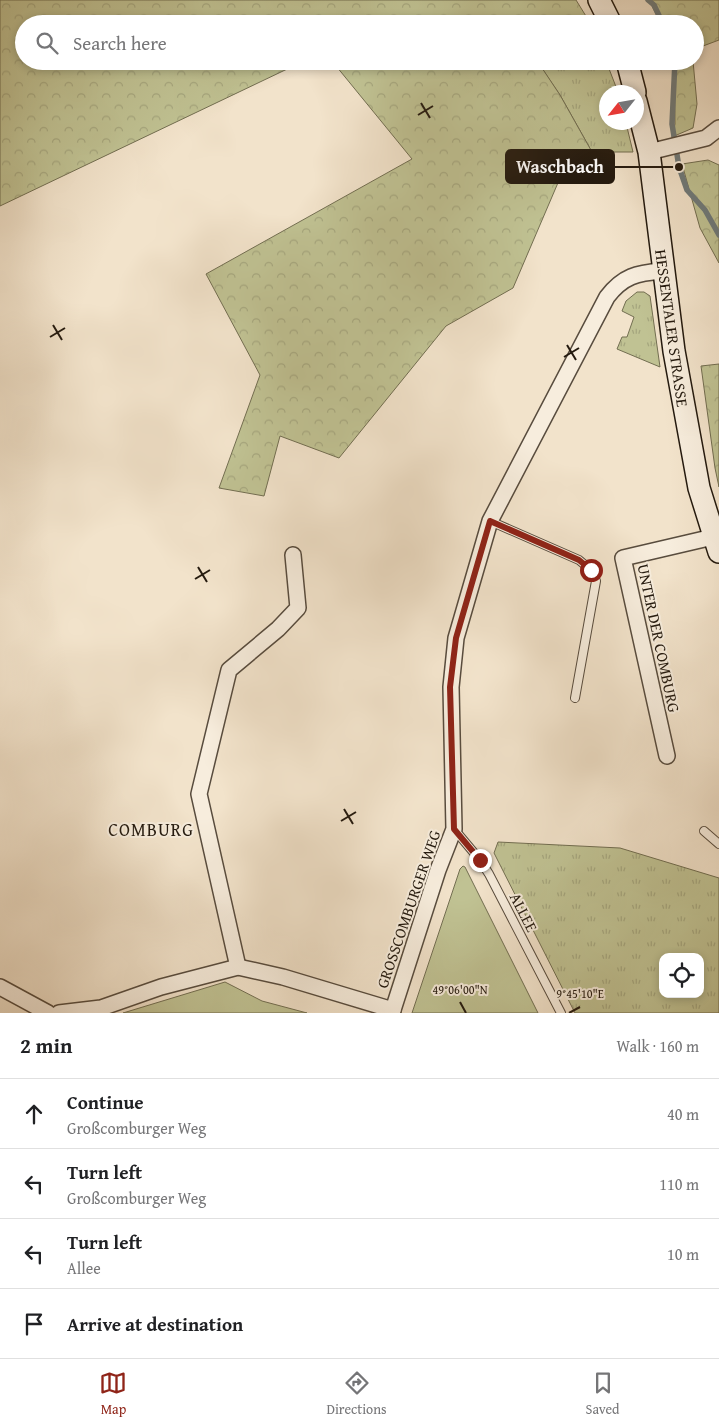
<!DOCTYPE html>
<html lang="en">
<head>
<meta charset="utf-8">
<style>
	body { margin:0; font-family:"Gentium Book Plus",serif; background:#f6f6f6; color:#202124 }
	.controls { position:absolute; right:15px; bottom:15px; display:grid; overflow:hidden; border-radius:10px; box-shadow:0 2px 8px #0003 }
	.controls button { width:45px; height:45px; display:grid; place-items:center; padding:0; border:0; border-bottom:1px solid #e0e0e0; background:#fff; color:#202124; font:25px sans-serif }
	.compass { position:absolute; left:599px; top:85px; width:45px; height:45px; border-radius:50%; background:#fff; box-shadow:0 2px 8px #0003; rotate:239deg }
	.stop { position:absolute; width:15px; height:15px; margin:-11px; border:4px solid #8f2418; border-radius:50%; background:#fff }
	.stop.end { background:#8f2418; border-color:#fff; box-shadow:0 1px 5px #0008 }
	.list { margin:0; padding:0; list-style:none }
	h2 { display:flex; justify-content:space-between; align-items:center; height:65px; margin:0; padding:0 20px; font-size:21px }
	h2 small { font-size:16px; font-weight:400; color:#757577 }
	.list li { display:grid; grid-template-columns:32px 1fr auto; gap:15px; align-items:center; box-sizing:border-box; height:70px; padding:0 20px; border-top:1px solid #e0e0e0 }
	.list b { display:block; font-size:19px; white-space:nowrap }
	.list p { margin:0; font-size:16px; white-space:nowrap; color:#757577 }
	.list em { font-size:16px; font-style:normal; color:#757577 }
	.icon { flex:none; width:28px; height:28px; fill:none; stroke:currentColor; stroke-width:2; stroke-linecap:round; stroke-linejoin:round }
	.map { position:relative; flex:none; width:719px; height:1013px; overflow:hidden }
	.search { position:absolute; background:#fff; box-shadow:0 2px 8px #0003; left:15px; right:15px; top:15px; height:55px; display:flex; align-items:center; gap:12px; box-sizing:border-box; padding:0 18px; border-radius:28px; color:#757577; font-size:19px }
	.sheet { height:345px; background:#fff }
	nav { display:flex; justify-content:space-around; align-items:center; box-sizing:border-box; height:70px; border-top:1px solid #e0e0e0; background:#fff; font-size:14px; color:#757577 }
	nav a { display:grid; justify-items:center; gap:2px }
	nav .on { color:#8f2418 }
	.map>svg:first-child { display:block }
	.grass { fill:url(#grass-tufts); stroke:#726e51; fill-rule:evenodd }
	.forest { fill:url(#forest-crowns); stroke:#726e51 }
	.green { fill:#c0c293; stroke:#726e51 }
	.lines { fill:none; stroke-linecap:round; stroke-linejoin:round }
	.stream { stroke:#707b7b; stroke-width:5.5 }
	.lane-casing { stroke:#584c3e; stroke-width:10 }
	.street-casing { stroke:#584c3e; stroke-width:18 }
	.secondary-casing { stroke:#241a0f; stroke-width:24 }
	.lane { stroke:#f7eddd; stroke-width:8 }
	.street { stroke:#f7eddd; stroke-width:15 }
	.secondary { stroke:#f7eddd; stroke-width:21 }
	.route { stroke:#8f2418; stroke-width:6 }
	.ticks { fill:none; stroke:#241a0f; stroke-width:2 }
	.labels { text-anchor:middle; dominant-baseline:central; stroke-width:4; stroke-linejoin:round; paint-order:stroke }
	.street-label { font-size:16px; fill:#241a0f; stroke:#f7eddd }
	.neighbourhood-label { font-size:18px; letter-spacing:1px; fill:#241a0f; stroke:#f7eddd }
	.ticks-label { font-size:12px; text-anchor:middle; fill:#241a0f; stroke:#f7eddd; stroke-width:4; stroke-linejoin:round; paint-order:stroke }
	.leader { fill:none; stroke:#241a0f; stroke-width:2 }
	.callout-dot { fill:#241a0f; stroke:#f7eddd; stroke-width:2 }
	.callout { fill:#241a0f; stroke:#241a0f; stroke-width:2 }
	.callout-label { font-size:18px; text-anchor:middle; font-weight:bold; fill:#fff }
</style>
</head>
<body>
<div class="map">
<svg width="719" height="1013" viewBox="0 0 719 1013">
	<defs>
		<pattern id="grass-tufts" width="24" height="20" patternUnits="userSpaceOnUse" patternTransform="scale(1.25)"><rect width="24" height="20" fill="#c0c293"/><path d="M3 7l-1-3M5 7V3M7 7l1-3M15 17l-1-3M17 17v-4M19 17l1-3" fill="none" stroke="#a5a67e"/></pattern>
		<pattern id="forest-crowns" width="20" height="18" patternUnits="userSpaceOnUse" patternTransform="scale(1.25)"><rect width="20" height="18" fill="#c0c293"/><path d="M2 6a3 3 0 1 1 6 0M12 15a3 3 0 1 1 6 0" fill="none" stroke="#a5a67e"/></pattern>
	</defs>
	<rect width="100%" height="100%" fill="#f2e3cb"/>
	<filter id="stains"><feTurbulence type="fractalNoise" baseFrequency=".004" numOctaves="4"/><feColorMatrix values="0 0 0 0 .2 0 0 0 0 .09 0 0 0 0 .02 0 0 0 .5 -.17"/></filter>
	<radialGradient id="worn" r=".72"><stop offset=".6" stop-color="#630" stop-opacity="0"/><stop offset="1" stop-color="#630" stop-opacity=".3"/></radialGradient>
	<g class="grass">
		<polygon points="548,61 606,61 618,92 606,92 606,122 626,123 633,152 592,152 560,95 541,67"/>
		<polygon points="637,292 644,292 650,296 660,367 617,349 622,337 627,337 634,317 622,311 626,301"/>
		<path d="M498,842l122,6 99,30v135h-144l-81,-160zM663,957h37v37h-37z"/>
	</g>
	<g class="forest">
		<polygon points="0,0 576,0 589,21 585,24 24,24 24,61 304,61 0,206"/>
		<polygon points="646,0 719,0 719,40 695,49 695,24 661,24 652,6"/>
		<polygon points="332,61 548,61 542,68 560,95 592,152 572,150 513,288 446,326 339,458 280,436 264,496 219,488 260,375 206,274 412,159"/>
		<polygon points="674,61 693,61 697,104 693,128 672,137 675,124"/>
		<polygon points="708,160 719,165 719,263 700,228 682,164"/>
		<polygon points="719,364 719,487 715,468 701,366"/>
	</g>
	<g class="green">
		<polygon points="463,866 465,867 538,1013 412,1013 460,869"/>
		<polygon points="225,982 262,1001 307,1013 123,1013"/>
	</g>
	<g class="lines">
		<g class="stream">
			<polyline points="648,0 654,5 663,24"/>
			<polyline points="675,61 672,124 679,167 687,190 705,210 719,235"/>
		</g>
		<defs>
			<g id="lane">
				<polyline points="490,521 579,560 591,570 596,581 575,698"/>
				<polyline points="454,829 480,860 489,874 561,1013"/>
				<polyline points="704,831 719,844"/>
			</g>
			<g id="street">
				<polyline points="649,152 706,138 719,128"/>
				<polyline points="667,756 623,558 713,537"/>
				<polyline points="238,967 199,794 229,670 278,629 298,608 293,555"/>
				<polyline points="0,987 48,1013"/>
				<polyline points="59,1013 101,1008 161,987 238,967 283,977 393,1010"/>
				<path d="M392,1013l46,-143 16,-41 -3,-142 5,-49 34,-117 117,-224c16,-21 30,-24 55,-26"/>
			</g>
			<g id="secondary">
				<polyline points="599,0 611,24"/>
				<polyline points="627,61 635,92"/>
				<polyline points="636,101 649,152 674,351 699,488 719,552"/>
			</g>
		</defs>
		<use href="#lane" class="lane-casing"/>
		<use href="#street" class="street-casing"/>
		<use href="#secondary" class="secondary-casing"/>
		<use href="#lane" class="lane"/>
		<use href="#street" class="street"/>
		<use href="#secondary" class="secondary"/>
	</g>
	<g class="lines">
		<polyline class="route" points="480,860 454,829 450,687 456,638 490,521 579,560 591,570"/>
	</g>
	<path class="ticks" d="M421,103l9,15M418,115l15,-9M53,325l9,15M50,337l15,-9M567,345l9,15M564,357l15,-9M198,567l9,15M195,579l15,-9M344,809l9,15M341,821l15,-9M460,1002l6,11M569,1013l11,-6"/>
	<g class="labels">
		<g class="street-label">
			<text transform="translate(672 328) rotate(82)">HESSENTALER STRASSE</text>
			<text transform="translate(659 638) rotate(78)">UNTER DER COMBURG</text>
			<text transform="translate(408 909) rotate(-71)">GROSSCOMBURGER WEG</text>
			<text transform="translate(524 912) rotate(63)">ALLEE</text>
		</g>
		<g class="neighbourhood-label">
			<text x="151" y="829">COMBURG</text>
		</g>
	</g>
	<g class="ticks-label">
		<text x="460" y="994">49°06'00"N</text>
		<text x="580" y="998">9°45'10"E</text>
	</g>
	<path class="leader" d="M679 167L614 167"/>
	<circle class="callout-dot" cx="679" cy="167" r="5"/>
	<rect class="callout" x="506" y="150" width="108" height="33" rx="5"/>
	<g class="callout-label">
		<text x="560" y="173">Waschbach</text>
	</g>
	<rect width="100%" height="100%" filter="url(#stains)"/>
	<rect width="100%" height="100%" fill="url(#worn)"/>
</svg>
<div class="controls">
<button><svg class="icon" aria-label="locate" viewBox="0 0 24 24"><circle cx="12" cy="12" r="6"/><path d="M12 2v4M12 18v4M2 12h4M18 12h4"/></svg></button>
</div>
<svg class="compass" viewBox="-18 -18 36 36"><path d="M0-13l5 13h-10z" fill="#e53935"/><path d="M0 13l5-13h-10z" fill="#757577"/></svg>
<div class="stop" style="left:591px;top:570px"></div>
<div class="stop end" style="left:480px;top:860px"></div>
<div class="search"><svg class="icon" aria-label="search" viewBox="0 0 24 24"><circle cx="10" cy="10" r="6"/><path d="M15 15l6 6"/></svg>Search here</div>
</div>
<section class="sheet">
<h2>2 min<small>Walk · 160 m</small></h2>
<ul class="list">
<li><svg class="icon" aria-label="ahead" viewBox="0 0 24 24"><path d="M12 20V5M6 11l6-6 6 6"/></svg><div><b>Continue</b><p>Großcomburger Weg</p></div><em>40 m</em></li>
<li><svg class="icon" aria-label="left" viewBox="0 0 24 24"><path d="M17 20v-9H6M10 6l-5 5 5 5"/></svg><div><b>Turn left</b><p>Großcomburger Weg</p></div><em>110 m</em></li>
<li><svg class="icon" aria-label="left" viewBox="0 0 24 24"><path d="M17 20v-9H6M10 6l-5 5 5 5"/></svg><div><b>Turn left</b><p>Allee</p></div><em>10 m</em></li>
<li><svg class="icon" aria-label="arrive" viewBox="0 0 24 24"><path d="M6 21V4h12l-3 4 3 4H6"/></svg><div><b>Arrive at destination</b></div></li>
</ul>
</section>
<nav>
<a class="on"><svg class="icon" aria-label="map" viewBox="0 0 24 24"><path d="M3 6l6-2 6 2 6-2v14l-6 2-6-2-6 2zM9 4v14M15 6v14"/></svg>Map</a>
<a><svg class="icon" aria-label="directions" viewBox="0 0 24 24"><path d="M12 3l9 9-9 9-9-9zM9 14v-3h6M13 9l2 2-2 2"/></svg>Directions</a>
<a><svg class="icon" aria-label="saved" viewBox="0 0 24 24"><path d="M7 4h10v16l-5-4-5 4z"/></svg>Saved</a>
</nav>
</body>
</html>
